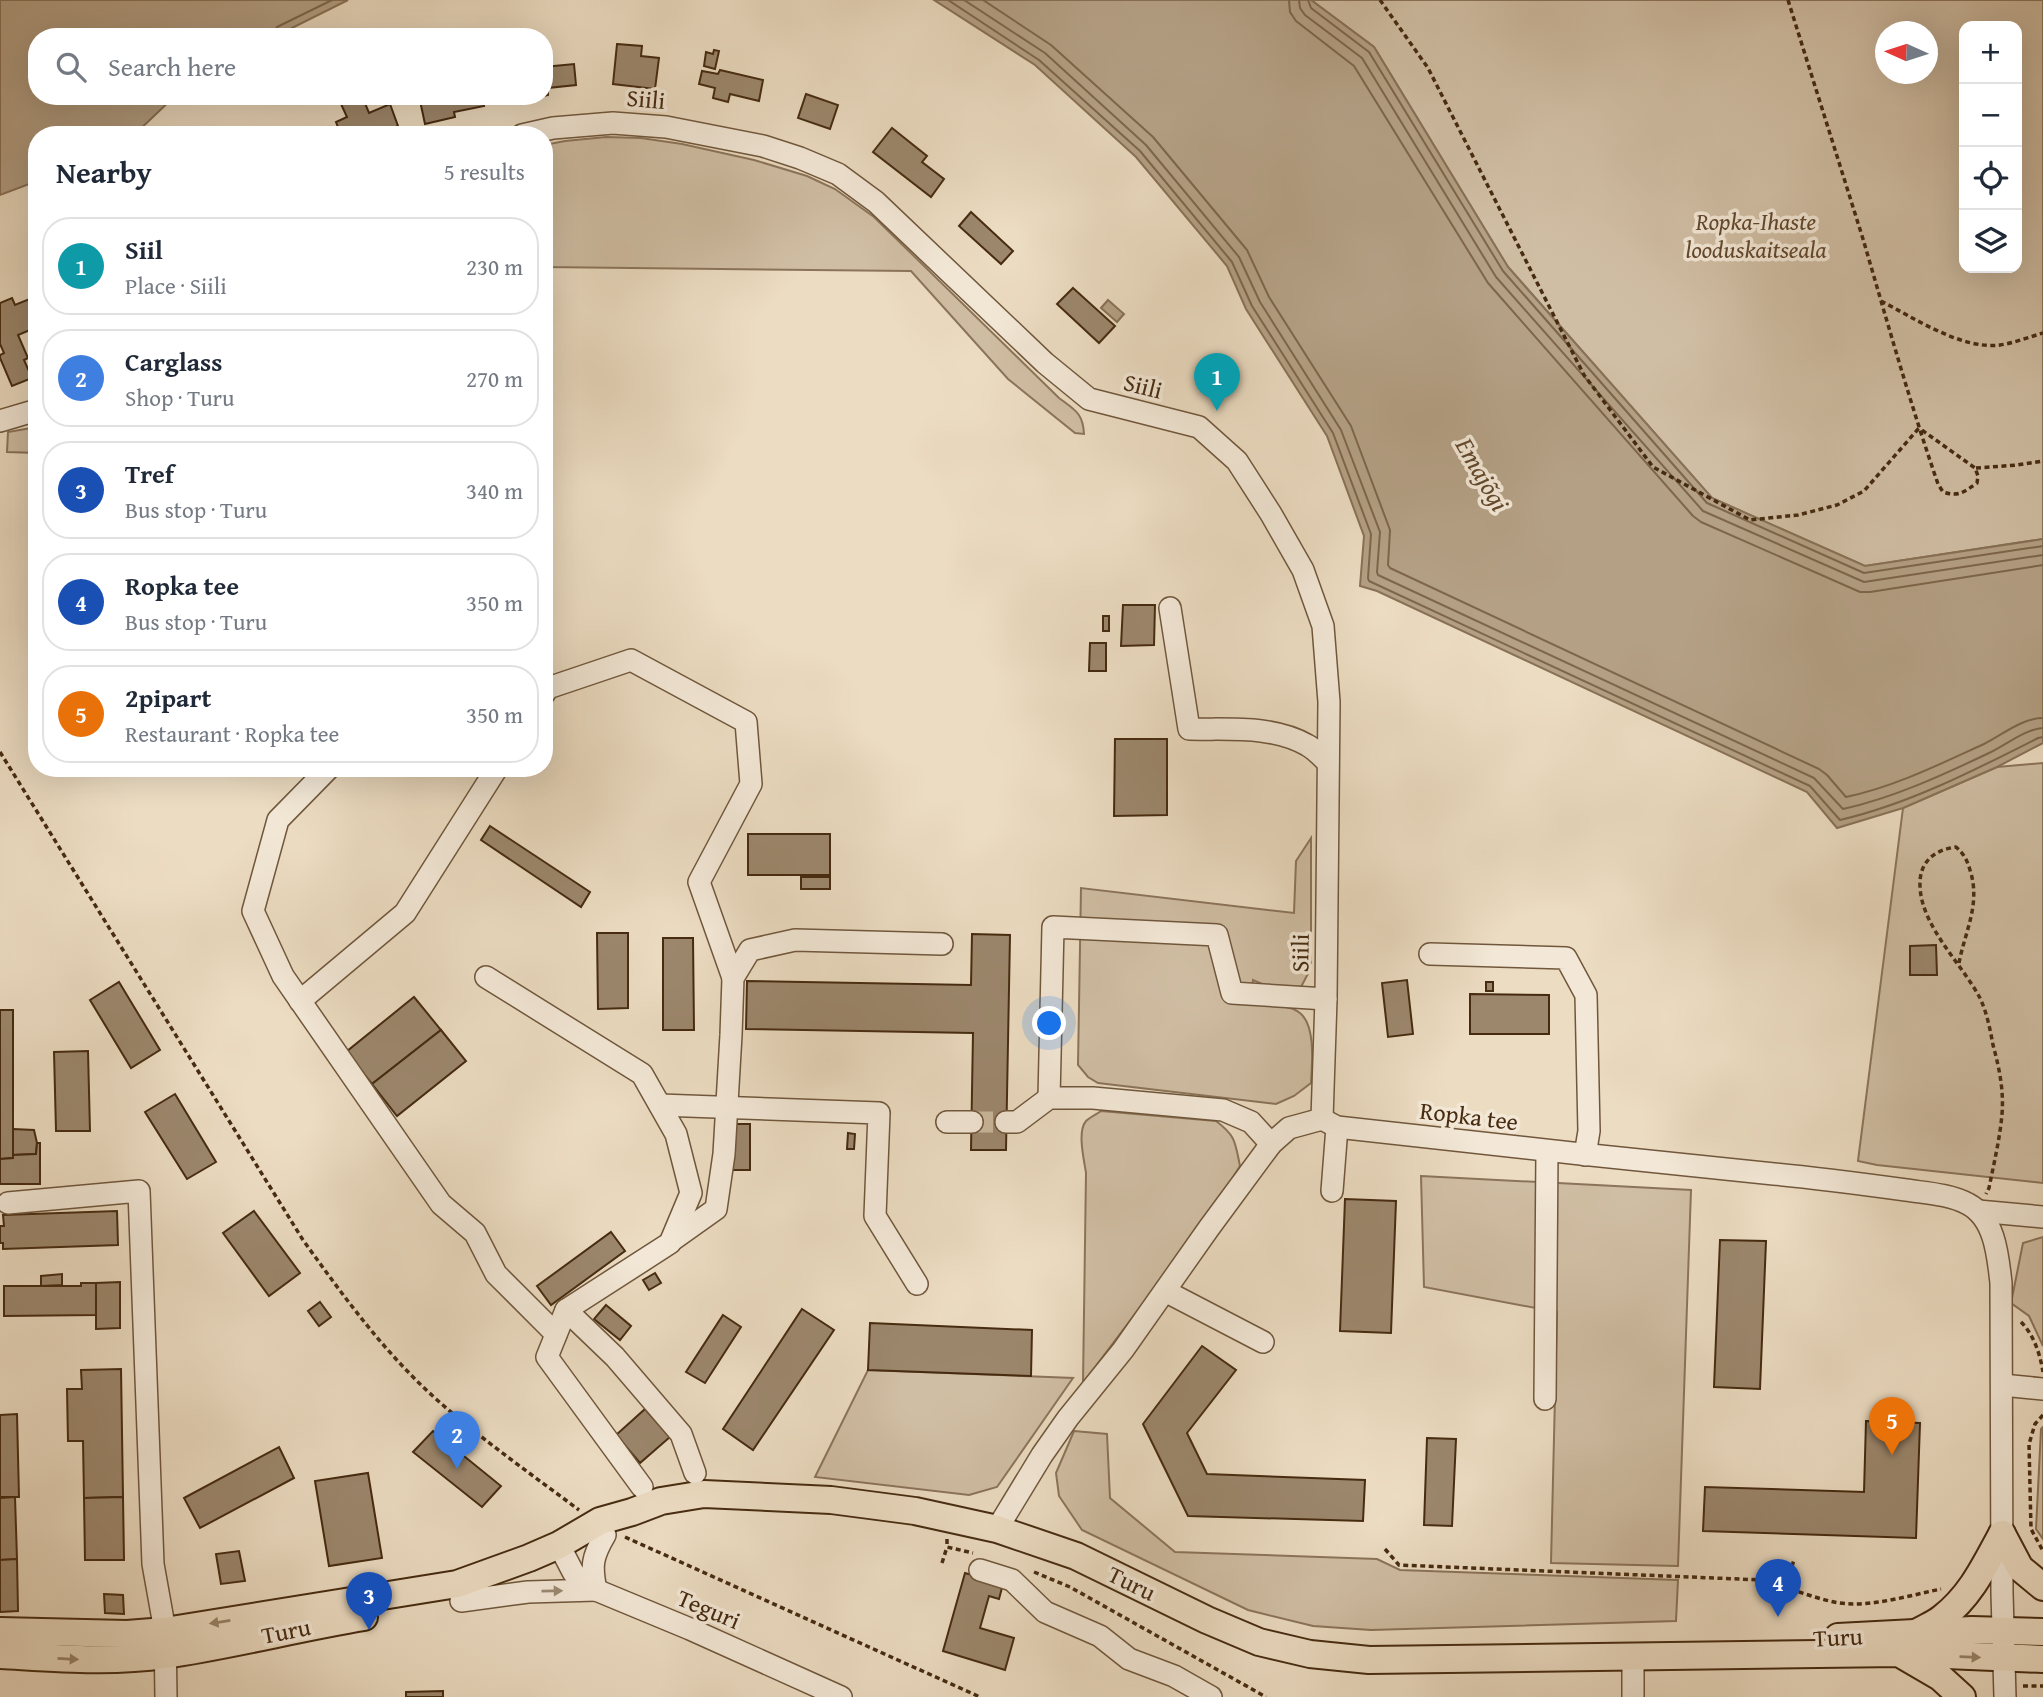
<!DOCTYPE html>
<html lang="en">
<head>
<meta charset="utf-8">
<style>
	body { margin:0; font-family:"Gentium Book Plus",serif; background:#f2f2f3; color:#1f2937 }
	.controls { position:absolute; right:21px; top:21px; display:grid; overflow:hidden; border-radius:14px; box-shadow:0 7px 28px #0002 }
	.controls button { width:63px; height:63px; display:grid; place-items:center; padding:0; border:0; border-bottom:2px solid #e0e1e3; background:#fff; color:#1f2937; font:35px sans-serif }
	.compass { position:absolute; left:1875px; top:21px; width:63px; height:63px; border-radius:50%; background:#fff; box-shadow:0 7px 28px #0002; rotate:273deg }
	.you { position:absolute; left:1050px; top:1024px; width:24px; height:24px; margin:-18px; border:5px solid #fff; border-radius:50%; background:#1a73e8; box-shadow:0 0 0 10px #1a73e833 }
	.badge { display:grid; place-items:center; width:46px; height:46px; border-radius:50%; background:#7c3aed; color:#fff; font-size:23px; font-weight:700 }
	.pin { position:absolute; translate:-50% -58px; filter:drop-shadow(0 2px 4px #0008) }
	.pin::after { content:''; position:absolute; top:37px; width:24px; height:21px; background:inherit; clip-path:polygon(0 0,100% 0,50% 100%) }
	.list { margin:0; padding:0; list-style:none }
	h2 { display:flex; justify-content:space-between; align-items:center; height:91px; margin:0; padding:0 28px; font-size:30px }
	h2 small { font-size:23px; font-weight:400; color:#747a83 }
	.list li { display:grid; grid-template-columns:46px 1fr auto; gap:21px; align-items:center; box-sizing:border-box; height:98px; margin:0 14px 14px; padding:0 14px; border:2px solid #e0e1e3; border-radius:28px }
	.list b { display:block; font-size:26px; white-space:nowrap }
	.list p { margin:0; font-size:23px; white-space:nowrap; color:#747a83 }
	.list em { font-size:23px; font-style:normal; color:#747a83 }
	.icon { flex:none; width:38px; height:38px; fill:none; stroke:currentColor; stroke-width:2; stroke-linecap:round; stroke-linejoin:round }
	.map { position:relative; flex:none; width:2043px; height:1697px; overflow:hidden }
	.search { position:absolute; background:#fff; box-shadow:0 7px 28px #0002; left:28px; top:28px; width:525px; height:77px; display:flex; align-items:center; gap:18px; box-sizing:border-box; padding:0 24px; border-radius:28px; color:#747a83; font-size:26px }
	.panel { position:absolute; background:#fff; box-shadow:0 7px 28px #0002; left:28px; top:126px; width:525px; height:651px; border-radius:28px }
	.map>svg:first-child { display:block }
	.green { fill:#d0bea4; stroke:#8b745a; stroke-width:2; fill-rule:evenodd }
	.water { fill:#b4a085; stroke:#887156; stroke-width:2 }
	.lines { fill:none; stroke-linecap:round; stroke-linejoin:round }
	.shore { stroke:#7d664a; stroke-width:2 }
	.building { fill:#9c876d; stroke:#462b10; stroke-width:2 }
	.minor-tunnel { stroke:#cbb99e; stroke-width:21; stroke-dasharray:21 10; stroke-linecap:butt }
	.minor-casing { stroke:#70573c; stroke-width:24 }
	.major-casing { stroke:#462b10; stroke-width:30 }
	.path { stroke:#462b10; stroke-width:3.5; stroke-dasharray:5 3.5; stroke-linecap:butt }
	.minor { stroke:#f3e8d7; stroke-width:21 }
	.major { stroke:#ecdcc2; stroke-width:26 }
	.oneway { fill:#9c8a74 }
	.oneway2 { fill:#998469 }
	.labels { text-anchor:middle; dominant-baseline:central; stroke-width:7; stroke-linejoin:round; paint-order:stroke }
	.street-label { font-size:24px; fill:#462b10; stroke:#f3e8d7 }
	.park-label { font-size:24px; font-style:italic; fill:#62482e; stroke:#f3e8d7 }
	.water-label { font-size:26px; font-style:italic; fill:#62482d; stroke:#f3e8d7 }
</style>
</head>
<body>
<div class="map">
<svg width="2043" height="1697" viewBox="0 0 2043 1697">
	<rect width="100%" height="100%" fill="#ecdcc2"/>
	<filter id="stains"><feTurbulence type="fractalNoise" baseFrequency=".00286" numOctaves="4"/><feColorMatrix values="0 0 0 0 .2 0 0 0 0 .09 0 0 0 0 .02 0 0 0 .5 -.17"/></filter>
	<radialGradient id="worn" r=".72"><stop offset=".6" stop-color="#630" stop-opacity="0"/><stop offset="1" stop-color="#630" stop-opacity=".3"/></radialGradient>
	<g class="green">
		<path d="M1311,0h732v539l-178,27 -153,-68 -204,-231 -134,-220zM1964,26h53v242h-53zM1885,32h42v42h-42z"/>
		<path d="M606,137l35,1 41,6 72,16 53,16 28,13 39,28 185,181c16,12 24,15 25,36l-9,-1 -67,-54 -97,-108 -367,-4v-122l21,-4z"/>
		<polygon points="37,427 37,453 7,452 8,432"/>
		<polygon points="2043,763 2043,1183 1877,1165 1858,1161 1903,808 1997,767"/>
		<path d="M1311,838v130l-10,19h-32l-16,-7 -2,24c14,1 39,0 49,9 16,13 12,51 11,70l-17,13 -18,8 -178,-21 -10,-6 -10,-12 3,-177 213,25 2,-52z"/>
		<path d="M1101,1111l115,10c20,15 19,21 24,45l-28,46 -129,171 3,-210c-2,-14 -9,-41 0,-52 4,-4 11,-7 15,-10z"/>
		<polygon points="1421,1176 1691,1190 1678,1566 1551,1563 1557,1312 1424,1287"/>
		<polygon points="2043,1237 2043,1346 2029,1316 2011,1303 2023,1243"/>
		<polygon points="868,1370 1073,1378 997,1487 969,1495 815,1477"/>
		<polygon points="2043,1427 2043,1539 2036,1529 2041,1429"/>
		<polygon points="1074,1431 1107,1434 1110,1498 1175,1552 1377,1559 1400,1570 1678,1580 1676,1621 1371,1630 1313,1626 1248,1610 1082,1530 1059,1496 1056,1473"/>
	</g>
	<g class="water">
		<polygon points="0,0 348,0 274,37 37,37 37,96 175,96 134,135 37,135 37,181 0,195"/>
		<polygon points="934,0 1311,0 1374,47 1508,267 1712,498 1865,566 2043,539 2043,743 1997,767 1903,808 1837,828 1807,792 1377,591 1360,586 1364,536 1327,436 1246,309 1227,266 1136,157 1035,65"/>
		<polygon points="1108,300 1124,314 1117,322 1101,308"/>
	</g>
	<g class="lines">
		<g class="shore">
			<path d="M948,0l91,60 101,91 92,111 20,44 81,127 38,101 -3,44 1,3 441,205 30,34c69,-16 135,-50 198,-82l5,-1"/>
			<path d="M964,0l81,53 101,92 93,112 21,45 81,128 39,102 -3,40 1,3 436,203 29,31c50,-11 100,-34 146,-56 17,-8 36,-24 54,-25"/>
			<path d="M983,0l68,45 102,92 94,113 22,47 82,129 39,104 -2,35 2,3 429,201 8,6 19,22c48,-10 94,-33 138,-53 18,-9 38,-26 59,-26"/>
			<polyline points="1289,0 1290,12 1296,21 1354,66 1488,283 1693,516 1701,522 1860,592 1870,592 2043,565"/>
			<polyline points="1299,0 1300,8 1305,15 1362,58 1496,277 1703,511 1864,582 2043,555"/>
			<polyline points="1308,0 1311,8 1369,52 1503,271 1707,503 1864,573 2043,546"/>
			<polyline points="273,37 274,31 277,27 332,0"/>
		</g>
	</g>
	<g class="building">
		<polygon points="617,44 642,46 641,56 659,58 655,89 613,84"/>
		<polygon points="714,50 719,51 715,69 704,66 706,52 713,54"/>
		<polygon points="574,64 576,85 548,88 548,95 544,96 544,67"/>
		<polygon points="720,70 763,80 759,101 730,94 728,102 713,98 715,88 699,84 702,71 718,74"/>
		<polygon points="806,94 838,105 830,129 798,118"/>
		<polygon points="362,96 369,113 390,104 398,126 377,135 364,135 361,130 350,135 341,135 336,122 347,117 341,104"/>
		<polygon points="419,96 482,96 484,106 454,112 455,117 425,124"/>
		<polygon points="892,128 927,156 922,162 944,179 931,197 873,152"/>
		<polygon points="971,212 1013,251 1001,264 959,226"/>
		<polygon points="1073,288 1115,326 1099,343 1057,304"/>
		<polygon points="12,298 15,305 32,298 37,311 37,327 18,335 28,358 24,360 32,378 12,386 0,358 0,355 4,353 0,344 0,303"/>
		<polygon points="1123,605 1155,605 1154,645 1121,646"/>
		<rect x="1103" y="616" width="6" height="15"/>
		<polygon points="1090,643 1106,643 1106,671 1089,671"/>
		<polygon points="1115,739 1167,739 1167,815 1114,816"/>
		<polygon points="490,826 590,892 581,907 481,840"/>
		<rect x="748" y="834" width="82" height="41"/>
		<rect x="801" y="877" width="29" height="12"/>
		<polygon points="597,933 628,933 628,1008 598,1009"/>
		<polygon points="972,934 1010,935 1006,1150 971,1150 973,1033 746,1029 747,981 971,985"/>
		<polygon points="663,938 693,938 694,1030 663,1030"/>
		<polygon points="1936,945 1937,975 1910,975 1910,946"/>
		<polygon points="1407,980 1413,1034 1388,1037 1382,983"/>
		<polygon points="119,982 160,1050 131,1068 90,1000"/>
		<rect x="1486" y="982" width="7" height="9"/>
		<polygon points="1470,994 1549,995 1549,1034 1470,1034"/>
		<polygon points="414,997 441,1030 372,1084 346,1052"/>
		<polygon points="0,1010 13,1010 13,1158 0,1159"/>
		<polygon points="441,1030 466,1061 397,1116 372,1084"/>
		<polygon points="88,1051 90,1131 56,1131 54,1052"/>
		<polygon points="175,1094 216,1162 187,1179 145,1112"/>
		<polygon points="733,1124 750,1124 750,1170 732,1170"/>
		<polygon points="13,1129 34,1130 37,1143 36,1154 13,1155"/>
		<polygon points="848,1133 855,1134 854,1149 847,1149"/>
		<polygon points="37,1143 40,1143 40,1184 0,1184 0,1159 13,1158 13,1155 36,1154"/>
		<polygon points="1345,1199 1396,1201 1391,1333 1340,1331"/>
		<polygon points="117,1211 118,1245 3,1249 3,1243 0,1243 0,1226 4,1226 3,1215"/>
		<polygon points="254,1211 300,1273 269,1296 223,1233"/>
		<polygon points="611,1232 625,1251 551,1305 537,1286"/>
		<polygon points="1720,1240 1766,1241 1760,1389 1714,1387"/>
		<polygon points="655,1273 661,1283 649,1290 643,1280"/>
		<polygon points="62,1274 62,1285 41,1286 41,1276"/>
		<polygon points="120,1282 120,1328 96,1329 96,1283"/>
		<polygon points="81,1283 96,1283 96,1315 4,1316 4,1286 81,1286"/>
		<polygon points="320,1302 331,1317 319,1326 308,1311"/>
		<polygon points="606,1305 631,1326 620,1340 594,1319"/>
		<polygon points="802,1309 834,1330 753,1450 723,1429"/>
		<polygon points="723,1315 741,1327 705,1383 686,1372"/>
		<polygon points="870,1323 1032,1330 1031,1376 868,1370"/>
		<polygon points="1202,1346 1236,1370 1187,1433 1207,1474 1365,1480 1363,1521 1188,1516 1143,1424"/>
		<polygon points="121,1369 123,1497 84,1498 83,1441 68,1441 67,1389 82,1389 81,1370"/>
		<polygon points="645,1409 670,1437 640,1463 616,1435"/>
		<polygon points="17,1414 19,1497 0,1497 0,1415"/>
		<polygon points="1866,1421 1920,1423 1916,1538 1703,1531 1705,1487 1864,1492"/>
		<polygon points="433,1431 501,1486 482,1507 413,1452"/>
		<polygon points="1427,1438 1456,1439 1452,1526 1424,1525"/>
		<polygon points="279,1447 294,1478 200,1528 184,1498"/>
		<polygon points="368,1473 382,1558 329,1566 315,1481"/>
		<polygon points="15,1497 17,1559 0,1560 0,1498"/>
		<polygon points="123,1497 124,1560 85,1560 84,1498"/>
		<polygon points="239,1551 245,1581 221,1584 216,1554"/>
		<polygon points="17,1559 18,1611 0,1612 0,1560"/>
		<polygon points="965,1573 1003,1584 999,1599 989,1596 980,1628 1014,1638 1005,1670 943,1651"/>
		<polygon points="104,1594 123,1595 124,1614 105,1613"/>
		<polygon points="443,1691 443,1697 406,1697 406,1692"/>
	</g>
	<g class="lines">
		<polyline class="minor-tunnel" points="972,1122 1006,1122"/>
		<defs>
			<g id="minor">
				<polyline points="522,135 553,128 613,123 666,127 763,146 800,158 838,174 876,202 1045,363 1089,399 1199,427 1237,461 1271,514 1303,570 1323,626 1329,702 1326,999 1322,1119"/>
				<polyline points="0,421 37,410"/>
				<path d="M1170,608l19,121c39,1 83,-4 118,16 8,4 15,12 21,18"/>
				<polyline points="544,694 548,688 631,660 746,722 751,784 699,882 733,978"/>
				<polyline points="329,768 278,820 253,911 283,976 441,1204 475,1233 496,1274 556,1334"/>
				<polyline points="1430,954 1566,958 1586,995 1589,1131 1585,1155"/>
				<polyline points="486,977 642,1074 676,1134 691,1193 670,1243 566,1310 547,1357 642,1487"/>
				<polyline points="300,1001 405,913 497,768"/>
				<polyline points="1049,1098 1053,927 1217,935 1232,993 1326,999"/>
				<polyline points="660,1105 879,1113 875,1216 917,1284"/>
				<polyline points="947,1122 972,1122"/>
				<polyline points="1006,1122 1017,1122 1049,1098 1093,1098 1223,1110 1251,1122 1271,1144"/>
				<polyline points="1332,1191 1337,1127"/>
				<polyline points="8,1203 139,1191 153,1564 165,1631 166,1697"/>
				<polyline points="1978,1211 2043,1217"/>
				<polyline points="671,1241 716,1209 724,1154 731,1035 733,978 750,950 795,940 942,944"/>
				<polyline points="1165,1291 1263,1342"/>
				<polyline points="566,1310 615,1357 681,1434 695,1473"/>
				<polyline points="2002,1385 2043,1389"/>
				<polyline points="1545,1399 1547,1151"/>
				<path d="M997,1529l45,-74 26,-37 55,-68 86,-122 62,-84 18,-16 33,-9 15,8c146,17 291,32 437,47 44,4 88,10 132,16 19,3 44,4 62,14 27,14 30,52 33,79l1,310 3,104"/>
				<polyline points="559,1545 573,1572 580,1581 596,1590 690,1629 841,1697"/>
				<polyline points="980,1570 1012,1580 1045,1612 1100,1636 1129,1659 1174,1676 1211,1697"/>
				<path d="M596,1590c-5,-24 -4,-33 9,-55"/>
				<polyline points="461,1601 528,1592 596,1590"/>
				<polyline points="1633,1697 1633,1656"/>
			</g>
			<g id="major">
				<polyline points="2002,1534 2020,1568 2043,1587"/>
				<polyline points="0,1631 127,1634 165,1631 457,1584 529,1558 559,1545 600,1521 632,1512 661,1501 704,1494 831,1500 915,1511 997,1529 1076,1556 1207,1620 1259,1642 1310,1654 1369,1660 1899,1653 2043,1659"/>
				<path d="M1918,1632c8,-5 17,-8 24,-14 29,-22 43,-53 60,-84"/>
				<polyline points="1838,1637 1972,1630 2043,1632"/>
				<path d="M0,1655c55,3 110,8 165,0 67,-10 133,-27 199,-38"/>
				<polyline points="1904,1656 1940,1677 1962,1697"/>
			</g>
		</defs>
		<use href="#minor" class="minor-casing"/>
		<use href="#major" class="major-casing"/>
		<g class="path">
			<polyline points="1380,0 1428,68 1584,375 1653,467 1750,520 1798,515 1837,505 1864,491 1919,428"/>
			<path d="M1788,0c25,80 50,159 75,239 24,82 47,164 75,245l5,8c16,5 21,0 34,-9l1,-7 -3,-8 -56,-40"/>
			<path d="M1881,301c33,17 81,49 119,44 14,-2 29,-8 43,-12"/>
			<polyline points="1976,468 2017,465 2043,461"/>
			<path d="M0,752l303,488c41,57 81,112 133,159 45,40 95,75 143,111"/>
			<path d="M1959,963c6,-32 22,-59 11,-93 -3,-10 -6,-16 -14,-23 -22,3 -37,15 -36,39 1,40 42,78 60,112 7,15 10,31 13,47 6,22 11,45 9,69 -2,24 -8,49 -13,74l-3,6"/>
			<path d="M2021,1322c13,13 19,32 22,50"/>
			<polyline points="2043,1415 2035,1424 2029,1444 2031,1529 2043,1551"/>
			<polyline points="625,1537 980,1697"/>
			<polyline points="947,1539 947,1547 973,1553"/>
			<polyline points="1385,1549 1399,1565 1787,1581 1794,1560"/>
			<polyline points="942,1563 947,1547"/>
			<polyline points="1034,1572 1070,1587 1266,1697"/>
			<path d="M1787,1581l6,9c19,6 40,14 60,14 29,0 59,-9 88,-15"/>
			<polyline points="2023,1686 2043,1686"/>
		</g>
		<use href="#minor" class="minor"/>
		<use href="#major" class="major"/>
	</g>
	<defs><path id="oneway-solid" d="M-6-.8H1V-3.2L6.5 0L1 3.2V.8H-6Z" transform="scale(1.75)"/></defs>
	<use class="oneway" href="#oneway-solid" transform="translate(552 1591) rotate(-1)"/>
	<g class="oneway2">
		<use href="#oneway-solid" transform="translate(220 1622) rotate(171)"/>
		<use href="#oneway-solid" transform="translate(1970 1657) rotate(2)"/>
		<use href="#oneway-solid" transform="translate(68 1659) rotate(3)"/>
	</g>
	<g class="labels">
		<g class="street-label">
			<text transform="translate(646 99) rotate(5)">Siili</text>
			<text transform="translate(1143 386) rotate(14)">Siili</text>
			<text transform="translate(1300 953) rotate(-89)">Siili</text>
			<text transform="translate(1469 1116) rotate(7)">Ropka tee</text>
			<text transform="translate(1132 1583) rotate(26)">Turu</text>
			<text transform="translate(709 1609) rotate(23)">Teguri</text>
			<text transform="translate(286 1631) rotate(-11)">Turu</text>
			<text transform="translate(1838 1637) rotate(-3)">Turu</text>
		</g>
		<g class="park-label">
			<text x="1756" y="221">Ropka-Ihaste<tspan x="1756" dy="28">looduskaitseala</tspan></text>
		</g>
		<g class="water-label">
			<text transform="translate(1483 474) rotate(60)">Emajõgi</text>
		</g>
	</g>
	<rect width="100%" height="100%" filter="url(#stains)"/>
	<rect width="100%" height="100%" fill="url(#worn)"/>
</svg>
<div class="controls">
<button>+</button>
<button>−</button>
<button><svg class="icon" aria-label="locate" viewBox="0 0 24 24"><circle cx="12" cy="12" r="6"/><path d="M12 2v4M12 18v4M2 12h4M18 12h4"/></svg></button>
<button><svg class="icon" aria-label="layers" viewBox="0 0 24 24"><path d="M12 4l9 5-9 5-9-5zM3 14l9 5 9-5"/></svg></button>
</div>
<svg class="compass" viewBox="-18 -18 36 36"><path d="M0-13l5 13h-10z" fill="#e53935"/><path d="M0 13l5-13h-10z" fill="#747a83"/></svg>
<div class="you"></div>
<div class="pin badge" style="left:1217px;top:411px;background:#0f9aa8">1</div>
<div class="pin badge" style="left:457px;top:1469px;background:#3f7fe0">2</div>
<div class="pin badge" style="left:369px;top:1630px;background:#1a4fb4">3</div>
<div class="pin badge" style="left:1778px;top:1617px;background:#1a4fb4">4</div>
<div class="pin badge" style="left:1892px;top:1455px;background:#e8710a">5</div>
<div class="search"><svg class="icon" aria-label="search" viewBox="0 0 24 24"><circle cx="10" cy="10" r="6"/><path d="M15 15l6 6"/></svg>Search here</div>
<section class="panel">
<h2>Nearby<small>5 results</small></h2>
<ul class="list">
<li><span class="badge" style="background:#0f9aa8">1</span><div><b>Siil</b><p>Place · Siili</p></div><em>230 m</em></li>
<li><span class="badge" style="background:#3f7fe0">2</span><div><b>Carglass</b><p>Shop · Turu</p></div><em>270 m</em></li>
<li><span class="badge" style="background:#1a4fb4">3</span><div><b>Tref</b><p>Bus stop · Turu</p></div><em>340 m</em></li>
<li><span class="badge" style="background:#1a4fb4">4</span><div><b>Ropka tee</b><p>Bus stop · Turu</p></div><em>350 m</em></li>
<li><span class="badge" style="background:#e8710a">5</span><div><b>2pipart</b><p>Restaurant · Ropka tee</p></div><em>350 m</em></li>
</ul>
</section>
</div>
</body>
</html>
